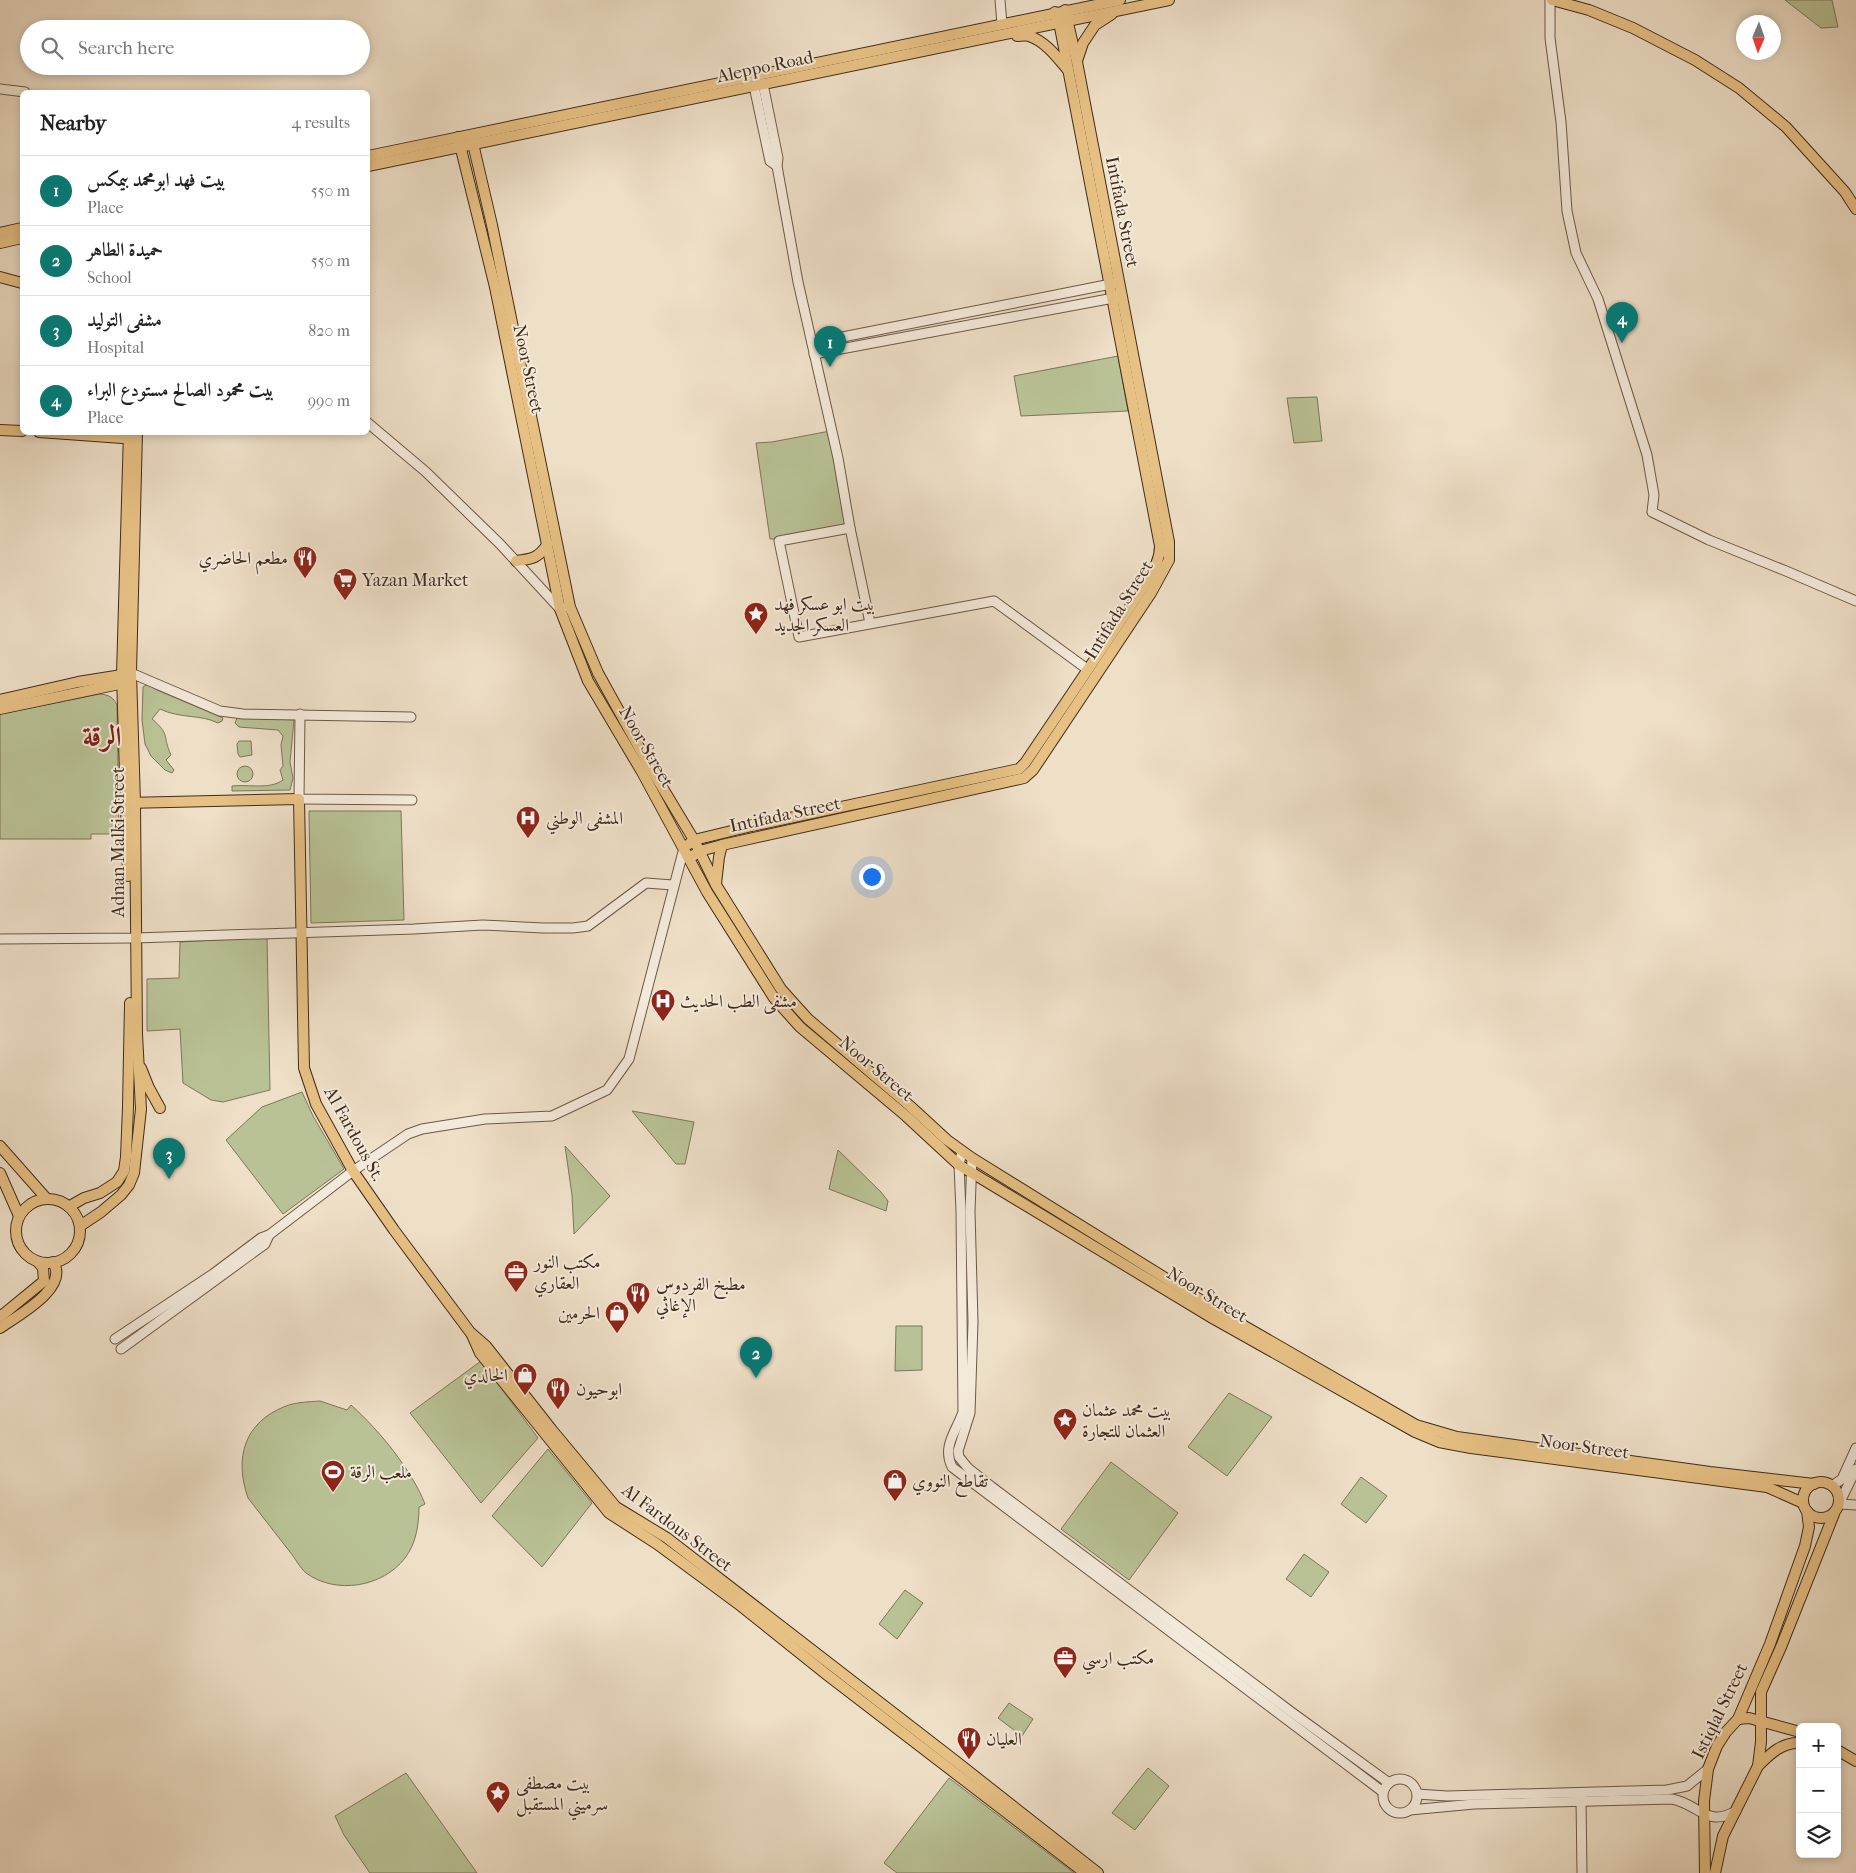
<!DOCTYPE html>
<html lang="en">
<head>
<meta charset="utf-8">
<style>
	body { margin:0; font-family:"IM FELL French Canon",Amiri,serif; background:#f6f6f6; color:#222 }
	.controls { position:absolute; right:15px; bottom:15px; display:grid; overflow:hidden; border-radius:8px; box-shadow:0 2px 8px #0003 }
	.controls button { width:45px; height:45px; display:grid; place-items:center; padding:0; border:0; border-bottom:1px solid #e0e0e0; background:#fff; color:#222; font:25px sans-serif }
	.compass { position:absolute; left:1736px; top:15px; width:45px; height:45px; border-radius:50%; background:#fff; box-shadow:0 2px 8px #0003; rotate:182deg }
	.you { position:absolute; left:871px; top:876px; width:18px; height:18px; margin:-12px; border:4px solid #fff; border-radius:50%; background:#1a73e8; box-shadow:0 0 0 8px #1a73e833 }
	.badge { display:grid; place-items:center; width:32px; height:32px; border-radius:50%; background:#0f766e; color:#fff; font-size:16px; font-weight:700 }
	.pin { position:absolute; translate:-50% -41px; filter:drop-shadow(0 1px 2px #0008) }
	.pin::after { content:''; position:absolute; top:26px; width:18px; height:15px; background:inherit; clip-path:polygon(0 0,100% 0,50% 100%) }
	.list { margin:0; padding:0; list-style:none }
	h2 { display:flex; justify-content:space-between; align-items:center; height:65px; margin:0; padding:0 20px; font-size:21px }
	h2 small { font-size:16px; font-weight:400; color:#767676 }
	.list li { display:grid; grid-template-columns:32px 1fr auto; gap:15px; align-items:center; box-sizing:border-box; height:70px; padding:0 20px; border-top:1px solid #e0e0e0 }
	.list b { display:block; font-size:19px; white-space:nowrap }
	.list p { margin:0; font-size:16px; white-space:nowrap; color:#767676 }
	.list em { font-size:16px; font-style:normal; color:#767676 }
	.icon { flex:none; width:28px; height:28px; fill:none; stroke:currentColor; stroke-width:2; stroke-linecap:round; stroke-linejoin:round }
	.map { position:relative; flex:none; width:1856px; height:1873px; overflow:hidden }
	.search { position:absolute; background:#fff; box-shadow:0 2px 8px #0003; left:20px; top:20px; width:350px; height:55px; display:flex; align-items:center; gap:12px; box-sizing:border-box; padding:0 18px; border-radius:28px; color:#767676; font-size:19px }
	.panel { position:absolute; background:#fff; box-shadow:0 2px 8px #0003; left:20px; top:90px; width:350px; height:345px; border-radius:8px }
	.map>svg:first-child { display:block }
	.green { fill:#b9c296; stroke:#7d7658 }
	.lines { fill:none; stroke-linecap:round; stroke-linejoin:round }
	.minor-casing { stroke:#6c5845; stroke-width:11 }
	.major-casing { stroke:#412b1a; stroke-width:12 }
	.minor { stroke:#f4eadb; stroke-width:9 }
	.major { stroke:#e7c084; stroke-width:10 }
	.labels { text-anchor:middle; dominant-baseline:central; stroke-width:4; stroke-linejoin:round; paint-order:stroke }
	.street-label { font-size:18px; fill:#412b1a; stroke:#f4eadb }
	.poi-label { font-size:18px; fill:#412b1a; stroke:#f4eadb; text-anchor:start }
	.town-label { font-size:28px; font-weight:bold; fill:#7a1f14; stroke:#f4eadb }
</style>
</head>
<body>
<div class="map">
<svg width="1856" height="1873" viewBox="0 0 1856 1873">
	<rect width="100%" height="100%" fill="#eedfc7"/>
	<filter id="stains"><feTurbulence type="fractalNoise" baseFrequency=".004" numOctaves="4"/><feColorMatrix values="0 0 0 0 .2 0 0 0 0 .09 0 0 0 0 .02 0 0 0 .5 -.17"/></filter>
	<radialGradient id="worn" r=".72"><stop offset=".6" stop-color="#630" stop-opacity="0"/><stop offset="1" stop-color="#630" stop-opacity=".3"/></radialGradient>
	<g class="green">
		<polygon points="1785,0 1832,0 1838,27 1821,28"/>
		<polygon points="1118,356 1128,411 1021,416 1014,376"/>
		<polygon points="1317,397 1322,441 1294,443 1287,398"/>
		<polygon points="830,431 848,526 779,539 770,539 756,443 772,442"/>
		<path d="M148,684l9,6 66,28 -1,3 -4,2c-18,-9 -37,-4 -58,-14l-8,10c19,16 10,17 19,36l-5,5 8,10 -2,3 -7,-3 -14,-14 -6,-12 -3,-24 1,-33z"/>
		<path d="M100,694c9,1 13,3 17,11l2,129h-28v5h-91v-125z"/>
		<path d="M238,716l56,4 -4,42 3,16 -3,12 -58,1v-5c17,-2 37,4 51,-6l-3,-10 3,-4 -2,-21 2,-9 -5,-6 -39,-3 -4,-4z"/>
		<polygon points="239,741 251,741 252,755 240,757 238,754 237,744"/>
		<circle cx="245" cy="774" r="8"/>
		<polygon points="309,811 401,811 404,920 311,923"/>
		<polygon points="267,937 270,1090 223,1102 211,1100 183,1083 180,1029 147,1031 147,979 179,978 180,942"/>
		<polygon points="302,1092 313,1116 344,1169 283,1214 226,1140 262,1107"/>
		<polygon points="632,1111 694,1122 685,1164 676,1164"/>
		<polygon points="565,1146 610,1196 574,1234 572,1195"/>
		<polygon points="838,1150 881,1192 888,1201 886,1211 829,1189"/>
		<polygon points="896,1326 922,1326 922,1370 895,1371"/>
		<polygon points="481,1361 538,1438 481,1503 410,1413"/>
		<polygon points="1229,1393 1272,1417 1227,1476 1188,1447"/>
		<path d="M320,1401l27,9 4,-5c28,25 60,64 74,99l-6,3c0,17 -3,37 -14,51 -22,29 -69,37 -99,15 -6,-5 -11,-15 -16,-21 -14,-18 -28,-36 -42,-54 -14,-40 -4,-76 38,-92 10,-4 23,-4 34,-5z"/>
		<polygon points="548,1449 592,1503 542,1567 492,1516"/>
		<polygon points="1111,1462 1178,1513 1129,1580 1061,1529"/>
		<polygon points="1361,1477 1387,1496 1366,1523 1341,1504"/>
		<polygon points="1304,1554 1329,1572 1311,1597 1286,1579"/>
		<polygon points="905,1590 923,1603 897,1639 879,1624"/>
		<polygon points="1009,1703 1033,1719 1022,1736 998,1718"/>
		<polygon points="1148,1768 1169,1786 1135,1830 1112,1813"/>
		<polygon points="406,1773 477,1873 370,1873 344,1835 335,1816"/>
		<polygon points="949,1778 1074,1873 897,1873 884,1863"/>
	</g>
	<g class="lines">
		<defs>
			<g id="minor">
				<polyline points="1000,0 1002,24"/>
				<polyline points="1550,0 1550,38 1561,122 1567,211 1576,253 1598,299 1647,455 1654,495 1652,512 1709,540 1786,571 1856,601"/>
				<polyline points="763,84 778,158 777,166 798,282 838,458 850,528 870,623"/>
				<polyline points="754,86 770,161 777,166"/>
				<polyline points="0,89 25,92"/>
				<polyline points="812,343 1116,283"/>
				<polyline points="814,354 1119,297"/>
				<polyline points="368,423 426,472 500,544 560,609 563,608"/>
				<polyline points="850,528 779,541 799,637 994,601 1087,669"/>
				<polyline points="131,673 220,711 243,714 411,717"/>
				<polyline points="300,714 299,799 412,800"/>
				<polyline points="0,939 135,938 414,929 483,925 543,928 573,928 588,926 646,883 673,885"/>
				<path d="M962,1151l-3,14 2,46 2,201c-7,20 -21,34 -11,55l431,325"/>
				<polyline points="972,1158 970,1211 973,1322 970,1413 958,1451 959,1457 968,1468 992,1487 1290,1711 1389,1783"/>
				<polyline points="115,1339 213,1274 261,1238 269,1235 353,1171 408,1134 422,1129 485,1119 552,1116 607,1090 629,1059 684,848"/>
				<polyline points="121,1349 265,1244 269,1235"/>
				<polyline points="1832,1486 1842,1479 1856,1448"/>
				<polyline points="1839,1504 1856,1469"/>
				<polyline points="1839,1504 1856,1505"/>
				<circle cx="1400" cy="1796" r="17"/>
				<polyline points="1417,1794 1447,1796 1667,1790 1687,1786 1708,1769"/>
				<polyline points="1581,1798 1582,1873"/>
				<path d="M1410,1810l64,-6 198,-5c27,5 35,29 64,12"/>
			</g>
			<g id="major">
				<polyline points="1552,0 1589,10 1633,28 1695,60 1739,88 1786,127 1845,192 1856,209"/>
				<path d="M1017,36c3,0 9,-1 12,0 16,5 28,21 38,33"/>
				<polyline points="1077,61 1083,43 1095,25 1112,14"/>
				<polyline points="471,135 492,225 570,607 598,673 650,767 694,840 716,885 781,989 808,1019 910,1106 947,1140 972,1158 1220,1312 1416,1425 1457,1437 1710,1472 1814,1484"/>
				<polyline points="458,137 495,287 560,609 588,681 642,772 707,892 774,998 800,1027 906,1116 959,1165 1214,1319 1415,1432 1439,1442 1471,1448 1767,1487 1803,1503"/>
				<polyline points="368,156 1120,0"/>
				<polyline points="368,166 1169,0"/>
				<polyline points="0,233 22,228"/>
				<polyline points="0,243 22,238"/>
				<polyline points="0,277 22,283"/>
				<polyline points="0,430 22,431"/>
				<polyline points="39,432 136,439"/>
				<path d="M516,561c17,-2 22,-3 32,-17"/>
				<polyline points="0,700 78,682 128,674"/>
				<polyline points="0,709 129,682"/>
				<polyline points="126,803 299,799 304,1068 316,1104 353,1171 394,1230 470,1332 486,1346 552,1430 616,1507 667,1538 953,1759 1098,1873"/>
				<path d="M689,844l5,-4 58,-14 267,-57 6,-6 117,-174c8,-14 18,-26 18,-43l-101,-524 -4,-10"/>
				<polyline points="694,855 700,851 722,845 1024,778 1033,770 1151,593 1169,560 1169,542 1077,62 1065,10"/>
				<polyline points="128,876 122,674 129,432"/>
				<polyline points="716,884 719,857 722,845"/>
				<polyline points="141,1068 149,1088 160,1108"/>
				<polyline points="0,1146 46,1198"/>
				<polyline points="0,1173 19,1216"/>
				<circle cx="48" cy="1231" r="32"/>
				<polyline points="70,1206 84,1198 100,1193 117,1182 124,1171 126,1157 128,1107 130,1003"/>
				<polyline points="80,1226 101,1212 121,1195 129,1185 134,1173 141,1109 137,1034 135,803 131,673 137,432"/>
				<polyline points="0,1317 44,1281 43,1268 38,1262"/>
				<path d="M0,1328c17,-12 70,-40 53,-66"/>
				<polyline points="472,1335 480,1353 609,1513 657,1544 741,1606 826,1674 1085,1873"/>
				<circle cx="1821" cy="1500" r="18"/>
				<polyline points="1738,1719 1749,1718 1800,1732"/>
				<polyline points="1837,1750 1856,1761"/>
				<path d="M1758,1766c12,-12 24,-24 42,-23"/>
				<polyline points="1705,1873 1704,1801 1708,1769 1717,1746 1726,1732 1738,1719 1770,1644 1805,1546 1809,1527 1807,1511"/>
				<polyline points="1715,1873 1723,1836 1758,1766 1761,1742 1761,1692 1781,1647 1834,1514"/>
			</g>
		</defs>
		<use href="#minor" class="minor-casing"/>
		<use href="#major" class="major-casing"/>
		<use href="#minor" class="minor"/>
		<use href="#major" class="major"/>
	</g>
	<defs>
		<symbol id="restaurant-pin" viewBox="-11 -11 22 30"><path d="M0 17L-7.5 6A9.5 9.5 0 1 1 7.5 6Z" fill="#8f2418" stroke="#f4eadb"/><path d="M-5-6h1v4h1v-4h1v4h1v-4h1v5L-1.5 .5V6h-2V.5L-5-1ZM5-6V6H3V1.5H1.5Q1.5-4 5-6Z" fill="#fff"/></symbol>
		<symbol id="supermarket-pin" viewBox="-11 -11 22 30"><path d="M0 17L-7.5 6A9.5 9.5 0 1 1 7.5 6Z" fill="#8f2418" stroke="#f4eadb"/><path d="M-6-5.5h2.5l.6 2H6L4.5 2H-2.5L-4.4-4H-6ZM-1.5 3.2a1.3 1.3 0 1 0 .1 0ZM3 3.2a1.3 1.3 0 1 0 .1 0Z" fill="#fff"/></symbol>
		<symbol id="sight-pin" viewBox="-11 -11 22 30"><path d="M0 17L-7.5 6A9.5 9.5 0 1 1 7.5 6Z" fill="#8f2418" stroke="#f4eadb"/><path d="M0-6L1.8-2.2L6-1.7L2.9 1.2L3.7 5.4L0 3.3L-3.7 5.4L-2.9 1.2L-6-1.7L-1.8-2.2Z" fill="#fff"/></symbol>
		<symbol id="hospital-pin" viewBox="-11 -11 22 30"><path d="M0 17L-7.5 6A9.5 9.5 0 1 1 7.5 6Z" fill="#8f2418" stroke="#f4eadb"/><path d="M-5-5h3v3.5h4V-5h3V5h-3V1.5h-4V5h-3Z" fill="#fff"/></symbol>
		<symbol id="office-pin" viewBox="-11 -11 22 30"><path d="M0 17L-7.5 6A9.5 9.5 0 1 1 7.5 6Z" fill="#8f2418" stroke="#f4eadb"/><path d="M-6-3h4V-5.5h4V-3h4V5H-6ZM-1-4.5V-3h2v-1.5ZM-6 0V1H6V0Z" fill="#fff"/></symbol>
		<symbol id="shop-pin" viewBox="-11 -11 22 30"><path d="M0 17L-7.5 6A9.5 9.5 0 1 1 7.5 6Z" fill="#8f2418" stroke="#f4eadb"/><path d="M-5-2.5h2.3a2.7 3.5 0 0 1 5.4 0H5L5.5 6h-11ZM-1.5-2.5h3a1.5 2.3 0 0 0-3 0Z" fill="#fff"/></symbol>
		<symbol id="stadium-pin" viewBox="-11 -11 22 30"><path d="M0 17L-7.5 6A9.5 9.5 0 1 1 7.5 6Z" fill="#8f2418" stroke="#f4eadb"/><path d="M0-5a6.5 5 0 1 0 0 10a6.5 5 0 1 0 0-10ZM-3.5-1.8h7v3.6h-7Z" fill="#fff"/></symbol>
	</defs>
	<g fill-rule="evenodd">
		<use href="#restaurant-pin" x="291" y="544" width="28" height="38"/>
		<use href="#supermarket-pin" x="331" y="566" width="28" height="38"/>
		<use href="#sight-pin" x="742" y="600" width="28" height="38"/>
		<use href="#hospital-pin" x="514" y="804" width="28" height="38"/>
		<use href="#hospital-pin" x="649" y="987" width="28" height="38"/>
		<use href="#office-pin" x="502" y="1258" width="28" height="38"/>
		<use href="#restaurant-pin" x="624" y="1280" width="28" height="38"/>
		<use href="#shop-pin" x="603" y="1299" width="28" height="38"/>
		<use href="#shop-pin" x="511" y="1361" width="28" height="38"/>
		<use href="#restaurant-pin" x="544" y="1375" width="28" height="38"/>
		<use href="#sight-pin" x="1051" y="1406" width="28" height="38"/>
		<use href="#stadium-pin" x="319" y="1458" width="28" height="38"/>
		<use href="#shop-pin" x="881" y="1467" width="28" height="38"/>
		<use href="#office-pin" x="1051" y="1644" width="28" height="38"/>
		<use href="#restaurant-pin" x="955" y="1725" width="28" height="38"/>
		<use href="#sight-pin" x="484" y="1779" width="28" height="38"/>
	</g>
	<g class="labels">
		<g class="street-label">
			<text transform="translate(765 67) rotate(-12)">Aleppo Road</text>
			<text transform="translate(1122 212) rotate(79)">Intifada Street</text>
			<text transform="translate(528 369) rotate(78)">Noor Street</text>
			<text transform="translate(1119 610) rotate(-58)">Intifada Street</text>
			<text transform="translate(646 747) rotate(60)">Noor Street</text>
			<text transform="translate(785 815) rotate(-12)">Intifada Street</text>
			<text transform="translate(118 842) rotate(-90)">Adnan Malki Street</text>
			<text transform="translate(876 1069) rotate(40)">Noor Street</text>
			<text transform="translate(354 1134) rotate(61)">Al Fardous St.</text>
			<text transform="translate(1207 1295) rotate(31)">Noor Street</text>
			<text transform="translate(1584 1447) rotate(8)">Noor Street</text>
			<text transform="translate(677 1528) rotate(37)">Al Fardous Street</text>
			<text transform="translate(1720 1711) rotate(-64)">Istiqlal Street</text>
		</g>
		<g class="poi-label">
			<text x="288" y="558" text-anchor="end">مطعم الحاضري</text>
			<text x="362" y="580">Yazan Market</text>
			<text x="774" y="604">بيت ابو عسكر فهد<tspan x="774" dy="21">العسكر الجديد</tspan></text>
			<text x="546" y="818">المشفى الوطني</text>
			<text x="680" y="1001">مشفى الطب الحديث</text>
			<text x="534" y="1262">مكتب النور<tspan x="534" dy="21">العقاري</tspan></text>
			<text x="656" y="1284">مطبخ الفردوس<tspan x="656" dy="21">الإغاثي</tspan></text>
			<text x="600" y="1313" text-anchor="end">الحرمين</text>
			<text x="508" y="1375" text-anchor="end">الخالدي</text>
			<text x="576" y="1389">ابوحيون</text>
			<text x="1082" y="1410">بيت محمد عثمان<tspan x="1082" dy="21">العثمان للتجارة</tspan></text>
			<text x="350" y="1472">ملعب الرقة</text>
			<text x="912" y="1481">تقاطع النووي</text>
			<text x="1082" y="1658">مكتب ارسي</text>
			<text x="986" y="1739">العليان</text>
			<text x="516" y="1783">بيت مصطفى<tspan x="516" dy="21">سرميني المستقبل</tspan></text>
		</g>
		<g class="town-label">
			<text x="102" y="736">الرقة</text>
		</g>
	</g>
	<rect width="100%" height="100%" filter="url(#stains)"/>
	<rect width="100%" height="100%" fill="url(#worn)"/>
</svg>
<div class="controls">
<button>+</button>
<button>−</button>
<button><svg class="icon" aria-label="layers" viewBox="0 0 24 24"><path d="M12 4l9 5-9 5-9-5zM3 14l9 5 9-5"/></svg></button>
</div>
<svg class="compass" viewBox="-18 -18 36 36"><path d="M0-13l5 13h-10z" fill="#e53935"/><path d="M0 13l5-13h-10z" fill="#767676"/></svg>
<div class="you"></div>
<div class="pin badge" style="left:830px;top:367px">1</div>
<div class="pin badge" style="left:756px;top:1378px">2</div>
<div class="pin badge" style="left:169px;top:1179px">3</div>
<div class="pin badge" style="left:1622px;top:343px">4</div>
<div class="search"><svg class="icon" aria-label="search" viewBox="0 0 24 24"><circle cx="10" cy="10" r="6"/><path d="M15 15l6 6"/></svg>Search here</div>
<section class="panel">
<h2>Nearby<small>4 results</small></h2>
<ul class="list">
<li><span class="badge">1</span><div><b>بيت فهد ابومحمد بيمكس</b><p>Place</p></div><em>550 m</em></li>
<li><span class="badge">2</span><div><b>حميدة الطاهر</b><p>School</p></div><em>550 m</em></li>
<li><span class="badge">3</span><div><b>مشفى التوليد</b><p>Hospital</p></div><em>820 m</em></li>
<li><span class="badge">4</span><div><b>بيت محمود الصالح مستودع البراء</b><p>Place</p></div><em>990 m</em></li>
</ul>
</section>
</div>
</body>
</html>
